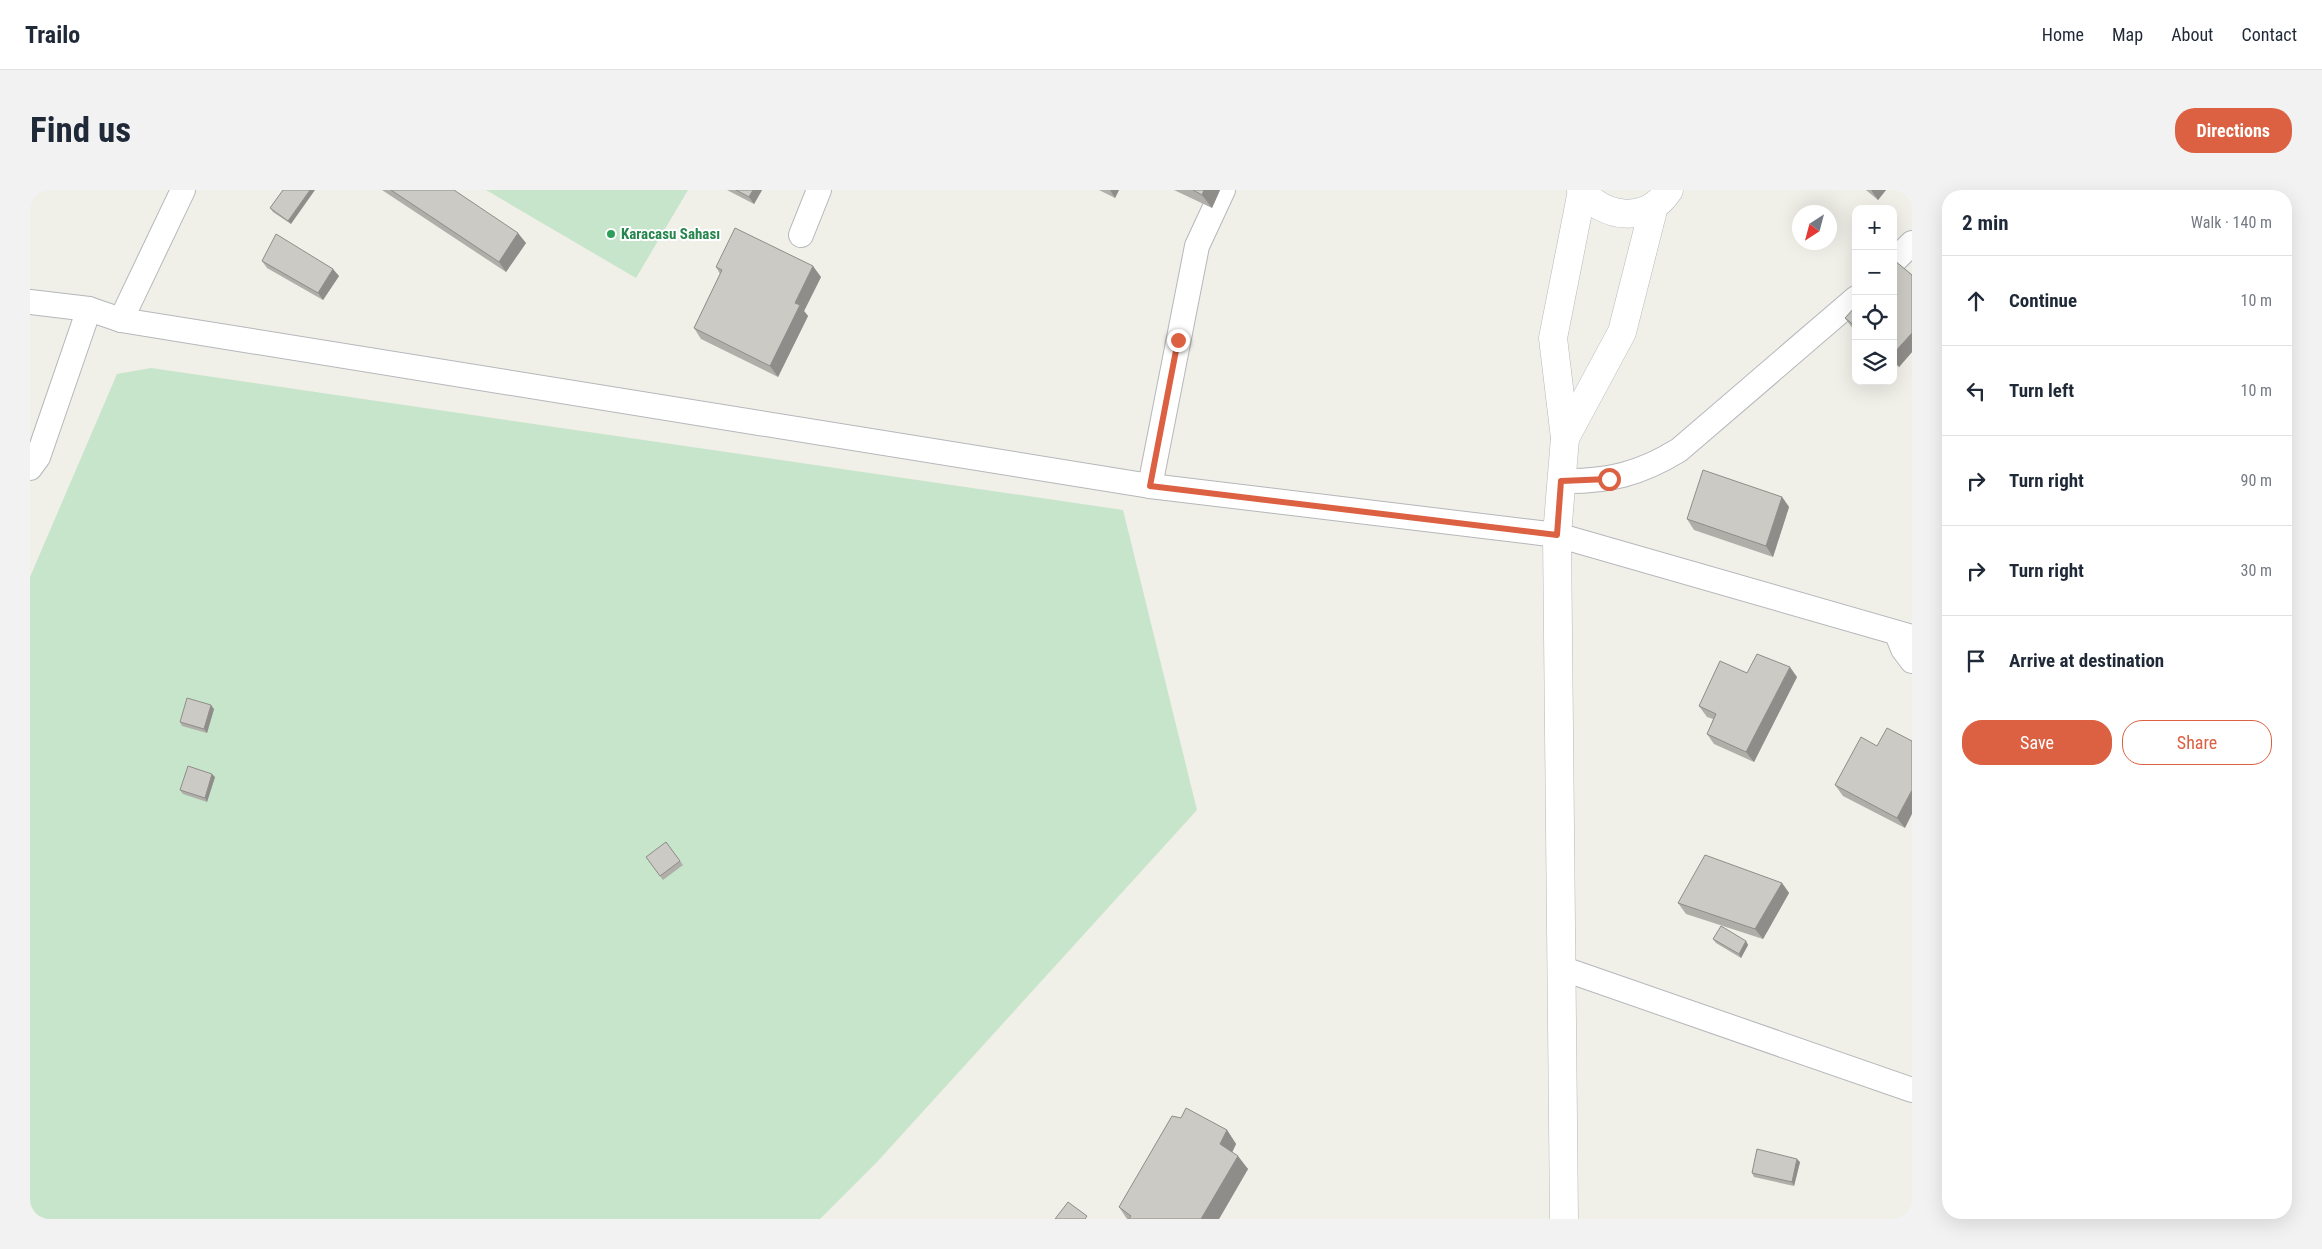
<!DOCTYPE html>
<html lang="en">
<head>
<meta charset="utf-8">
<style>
	body { margin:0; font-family:"Roboto Condensed",sans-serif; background:#f2f2f3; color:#1f2937 }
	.controls { position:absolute; right:15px; top:15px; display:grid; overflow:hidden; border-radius:10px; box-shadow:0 5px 20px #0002 }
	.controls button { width:45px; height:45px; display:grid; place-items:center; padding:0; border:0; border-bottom:1px solid #e0e1e3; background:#fff; color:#1f2937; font:25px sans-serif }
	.compass { position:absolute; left:1762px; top:15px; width:45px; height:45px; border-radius:50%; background:#fff; box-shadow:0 5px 20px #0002; rotate:216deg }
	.stop { position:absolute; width:15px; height:15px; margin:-11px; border:4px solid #dc6042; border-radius:50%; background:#fff }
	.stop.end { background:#dc6042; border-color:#fff; box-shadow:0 1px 5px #0008 }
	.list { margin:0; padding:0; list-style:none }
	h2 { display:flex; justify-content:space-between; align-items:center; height:65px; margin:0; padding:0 20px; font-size:21px }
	h2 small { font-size:16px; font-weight:400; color:#747a83 }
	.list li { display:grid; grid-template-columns:32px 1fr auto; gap:15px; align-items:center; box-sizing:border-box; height:90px; padding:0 20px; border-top:1px solid #e0e1e3 }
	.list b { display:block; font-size:19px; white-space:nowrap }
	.list em { font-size:16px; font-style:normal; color:#747a83 }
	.actions { display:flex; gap:10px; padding:15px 20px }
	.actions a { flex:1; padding:11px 0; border:1px solid #dc6042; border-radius:20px; text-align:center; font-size:18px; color:#dc6042 }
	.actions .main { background:#dc6042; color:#fff }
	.icon { flex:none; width:28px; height:28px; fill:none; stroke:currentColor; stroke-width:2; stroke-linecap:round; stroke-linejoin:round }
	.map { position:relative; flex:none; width:1882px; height:1029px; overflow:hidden; border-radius:20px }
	header { display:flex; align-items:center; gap:30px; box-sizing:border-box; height:70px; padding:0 25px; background:#fff; border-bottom:1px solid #e0e1e3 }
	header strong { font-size:24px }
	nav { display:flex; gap:28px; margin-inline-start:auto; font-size:18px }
	.intro { display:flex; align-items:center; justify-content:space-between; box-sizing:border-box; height:120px; padding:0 30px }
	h1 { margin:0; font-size:35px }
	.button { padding:12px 22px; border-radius:20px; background:#dc6042; color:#fff; font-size:18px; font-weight:700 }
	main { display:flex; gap:30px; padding:0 30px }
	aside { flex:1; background:#fff; border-radius:20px; box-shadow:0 5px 20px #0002 }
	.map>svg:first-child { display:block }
	.green { fill:#c7e5ca }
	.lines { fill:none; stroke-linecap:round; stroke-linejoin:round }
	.minor-casing { stroke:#b5b7bb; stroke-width:26 }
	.tertiary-casing { stroke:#b5b7bb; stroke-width:29 }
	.secondary-casing { stroke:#b6b9be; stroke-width:29 }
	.minor { stroke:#fff; stroke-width:24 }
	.tertiary { stroke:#fff; stroke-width:28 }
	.secondary { stroke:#fff; stroke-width:28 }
	.wall { fill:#afaea9 }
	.shaded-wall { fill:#8f8d89 }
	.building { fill:#cccac4; stroke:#8f8d89 }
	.route { stroke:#dc6042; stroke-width:6 }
	.leisure-dot { fill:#2e9e5b; stroke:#fff; stroke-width:2 }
	.labels { text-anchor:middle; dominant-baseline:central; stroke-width:4; stroke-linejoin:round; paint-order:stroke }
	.leisure-label { font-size:15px; font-weight:bold; fill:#27864d; stroke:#fff; text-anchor:start }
</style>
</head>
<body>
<header>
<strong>Trailo</strong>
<nav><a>Home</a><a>Map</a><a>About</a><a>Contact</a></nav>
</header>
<div class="intro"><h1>Find us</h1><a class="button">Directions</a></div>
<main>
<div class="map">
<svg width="1882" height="1029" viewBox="0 0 1882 1029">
	<rect width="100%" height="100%" fill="#f0efe8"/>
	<g class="green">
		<polygon points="456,0 658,0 606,88"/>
		<polygon points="121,178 1093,320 1167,620 847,972 790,1029 0,1029 0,387 87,184"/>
	</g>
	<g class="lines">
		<defs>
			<g id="minor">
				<polyline points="771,45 789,0"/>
				<polyline points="1863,72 1882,53"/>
				<polyline points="0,112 59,119 91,130 1120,296 1527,345 1882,447"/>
				<polyline points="91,130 153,0"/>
				<polyline points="0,278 8,267 59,119"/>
				<path d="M1531,291c47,1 79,-7 118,-31l177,-152"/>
				<polyline points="1120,296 1167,56 1193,0"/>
				<polyline points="1867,444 1873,459 1882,471"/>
				<polyline points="1531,778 1882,900"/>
			</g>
			<g id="tertiary">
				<polyline points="1535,248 1592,142 1624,16"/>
				<polyline points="1534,1029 1527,345 1535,248 1523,148 1552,1"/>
			</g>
			<path id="secondary" d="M1551,0c24,29 66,34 88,0"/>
		</defs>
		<use href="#minor" class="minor-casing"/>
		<use href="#tertiary" class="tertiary-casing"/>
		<use href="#secondary" class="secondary-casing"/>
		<use href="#minor" class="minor"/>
		<use href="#tertiary" class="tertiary"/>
		<use href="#secondary" class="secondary"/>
	</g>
	<g class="wall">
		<polygon points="253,0 261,34 243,22 240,18"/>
		<polygon points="352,0 424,0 496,53 476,82"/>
		<polygon points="697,0 732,0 724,14"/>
		<polygon points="1069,0 1089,0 1085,8"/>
		<polygon points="1144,0 1190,0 1182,18"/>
		<polygon points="1836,0 1856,0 1848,10"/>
		<polygon points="1863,70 1882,85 1882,162 1869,177 1863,172"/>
		<polygon points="232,71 309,86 293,110 237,78"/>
		<polygon points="686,77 791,87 774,121 778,126 748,187 671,149 664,138 690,84"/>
		<polygon points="1826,116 1826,142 1823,139 1815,128"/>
		<polygon points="1752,307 1759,317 1743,367 1664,340 1657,329"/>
		<polygon points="1717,483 1767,487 1724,572 1684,554 1677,544 1683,529 1677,527 1669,516"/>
		<polygon points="184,519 177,543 152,536 150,532"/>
		<polygon points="1831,547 1875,638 1813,606 1805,595"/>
		<polygon points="185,587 177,612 153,604 150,600"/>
		<polygon points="636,652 653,675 633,690 616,667"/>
		<polygon points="1752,693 1759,703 1733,749 1656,724 1648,713"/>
		<polygon points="1683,749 1716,751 1718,755 1711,768 1686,753"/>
		<polygon points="1197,940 1206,954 1202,962 1218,979 1189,1029 1097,1029 1089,1017"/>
		<polygon points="1770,972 1764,996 1724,987 1722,983"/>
	</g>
	<g class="shaded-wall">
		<polygon points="280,0 285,0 261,34 258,31"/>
		<polygon points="723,0 732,0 724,14 719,7"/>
		<polygon points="1080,0 1089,0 1085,8"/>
		<polygon points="1174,0 1190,0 1182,18 1172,5"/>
		<polygon points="1841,0 1856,0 1848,10"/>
		<polygon points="488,43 496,53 476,82 469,72"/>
		<polygon points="783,76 791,87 774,121 778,126 748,187 740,176 765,113"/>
		<polygon points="303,79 309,86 293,110 288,103"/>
		<polygon points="1882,143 1882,162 1869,177 1863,169 1863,164"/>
		<polygon points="1752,307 1759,317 1743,367 1736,356"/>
		<polygon points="1760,477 1767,487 1724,572 1716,562"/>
		<polygon points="181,515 184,519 177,543 174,539"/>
		<polygon points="182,584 185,587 177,612 175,608"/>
		<polygon points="1882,600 1882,624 1875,638 1867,628"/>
		<polygon points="1752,693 1759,703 1733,749 1725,739"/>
		<polygon points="1716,751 1718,755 1711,768 1709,764"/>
		<polygon points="1197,940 1206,954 1200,967 1190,954"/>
		<polygon points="1208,966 1218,979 1189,1029 1171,1029"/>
		<polygon points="1767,969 1770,972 1764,996 1762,992"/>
	</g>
	<g class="building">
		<polygon points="253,0 280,0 258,31 240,18"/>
		<polygon points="361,0 424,0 488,43 469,72"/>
		<polygon points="706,0 723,0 719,7"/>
		<polygon points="1163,0 1174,0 1172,5"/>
		<polygon points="705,38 783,76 765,113 770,115 740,176 664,138 692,80 686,77"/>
		<polygon points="246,44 303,79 288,103 232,71"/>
		<polygon points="1863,70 1864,70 1882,85 1882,143 1863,164"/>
		<polygon points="1826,116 1826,137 1815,128"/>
		<polygon points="1673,280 1752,307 1736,356 1657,329"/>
		<polygon points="1727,464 1760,477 1716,562 1677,544 1686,524 1669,516 1690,471 1717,483"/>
		<polygon points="157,508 181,515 174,539 150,532"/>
		<polygon points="1857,538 1882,551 1882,600 1867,628 1805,595 1831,547 1847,556"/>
		<polygon points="158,576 182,584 175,608 150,600"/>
		<polygon points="636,652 650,671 630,686 616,667"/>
		<polygon points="1675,665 1752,693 1725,739 1648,713"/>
		<polygon points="1691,736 1716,751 1709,764 1683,749"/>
		<polygon points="1156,918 1197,940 1190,954 1208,966 1171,1029 1099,1029 1101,1026 1089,1017 1142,926 1151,928"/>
		<polygon points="1727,959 1767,969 1762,992 1722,983"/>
		<polygon points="1038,1012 1057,1026 1055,1029 1025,1029"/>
	</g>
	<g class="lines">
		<polyline class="route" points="1148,150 1120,296 1527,345 1531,291 1579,289"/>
	</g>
	<circle class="leisure-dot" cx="581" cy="44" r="5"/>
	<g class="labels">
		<g class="leisure-label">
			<text x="591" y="44">Karacasu Sahası</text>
		</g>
	</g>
</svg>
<div class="controls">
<button>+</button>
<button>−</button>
<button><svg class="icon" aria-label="locate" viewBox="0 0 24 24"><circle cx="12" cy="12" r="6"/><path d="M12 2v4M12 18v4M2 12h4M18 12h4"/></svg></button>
<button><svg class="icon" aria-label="layers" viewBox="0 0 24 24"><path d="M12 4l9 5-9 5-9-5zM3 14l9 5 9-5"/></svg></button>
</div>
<svg class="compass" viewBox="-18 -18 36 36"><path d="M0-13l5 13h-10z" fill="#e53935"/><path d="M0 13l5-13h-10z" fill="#747a83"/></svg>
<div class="stop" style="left:1579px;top:289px"></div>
<div class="stop end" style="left:1148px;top:150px"></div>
</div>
<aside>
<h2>2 min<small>Walk · 140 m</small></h2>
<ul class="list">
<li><svg class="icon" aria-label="ahead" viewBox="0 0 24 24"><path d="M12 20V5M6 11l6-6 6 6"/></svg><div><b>Continue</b></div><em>10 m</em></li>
<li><svg class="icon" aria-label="left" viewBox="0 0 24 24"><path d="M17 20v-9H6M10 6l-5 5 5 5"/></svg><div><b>Turn left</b></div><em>10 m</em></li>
<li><svg class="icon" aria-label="right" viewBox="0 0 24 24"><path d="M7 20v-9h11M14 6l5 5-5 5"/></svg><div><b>Turn right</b></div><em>90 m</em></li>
<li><svg class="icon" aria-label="right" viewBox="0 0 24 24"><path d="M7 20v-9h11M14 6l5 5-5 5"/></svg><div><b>Turn right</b></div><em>30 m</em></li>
<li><svg class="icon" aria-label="arrive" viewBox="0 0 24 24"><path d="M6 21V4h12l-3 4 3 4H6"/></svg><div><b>Arrive at destination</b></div></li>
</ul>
<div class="actions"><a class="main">Save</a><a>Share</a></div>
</aside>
</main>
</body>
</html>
